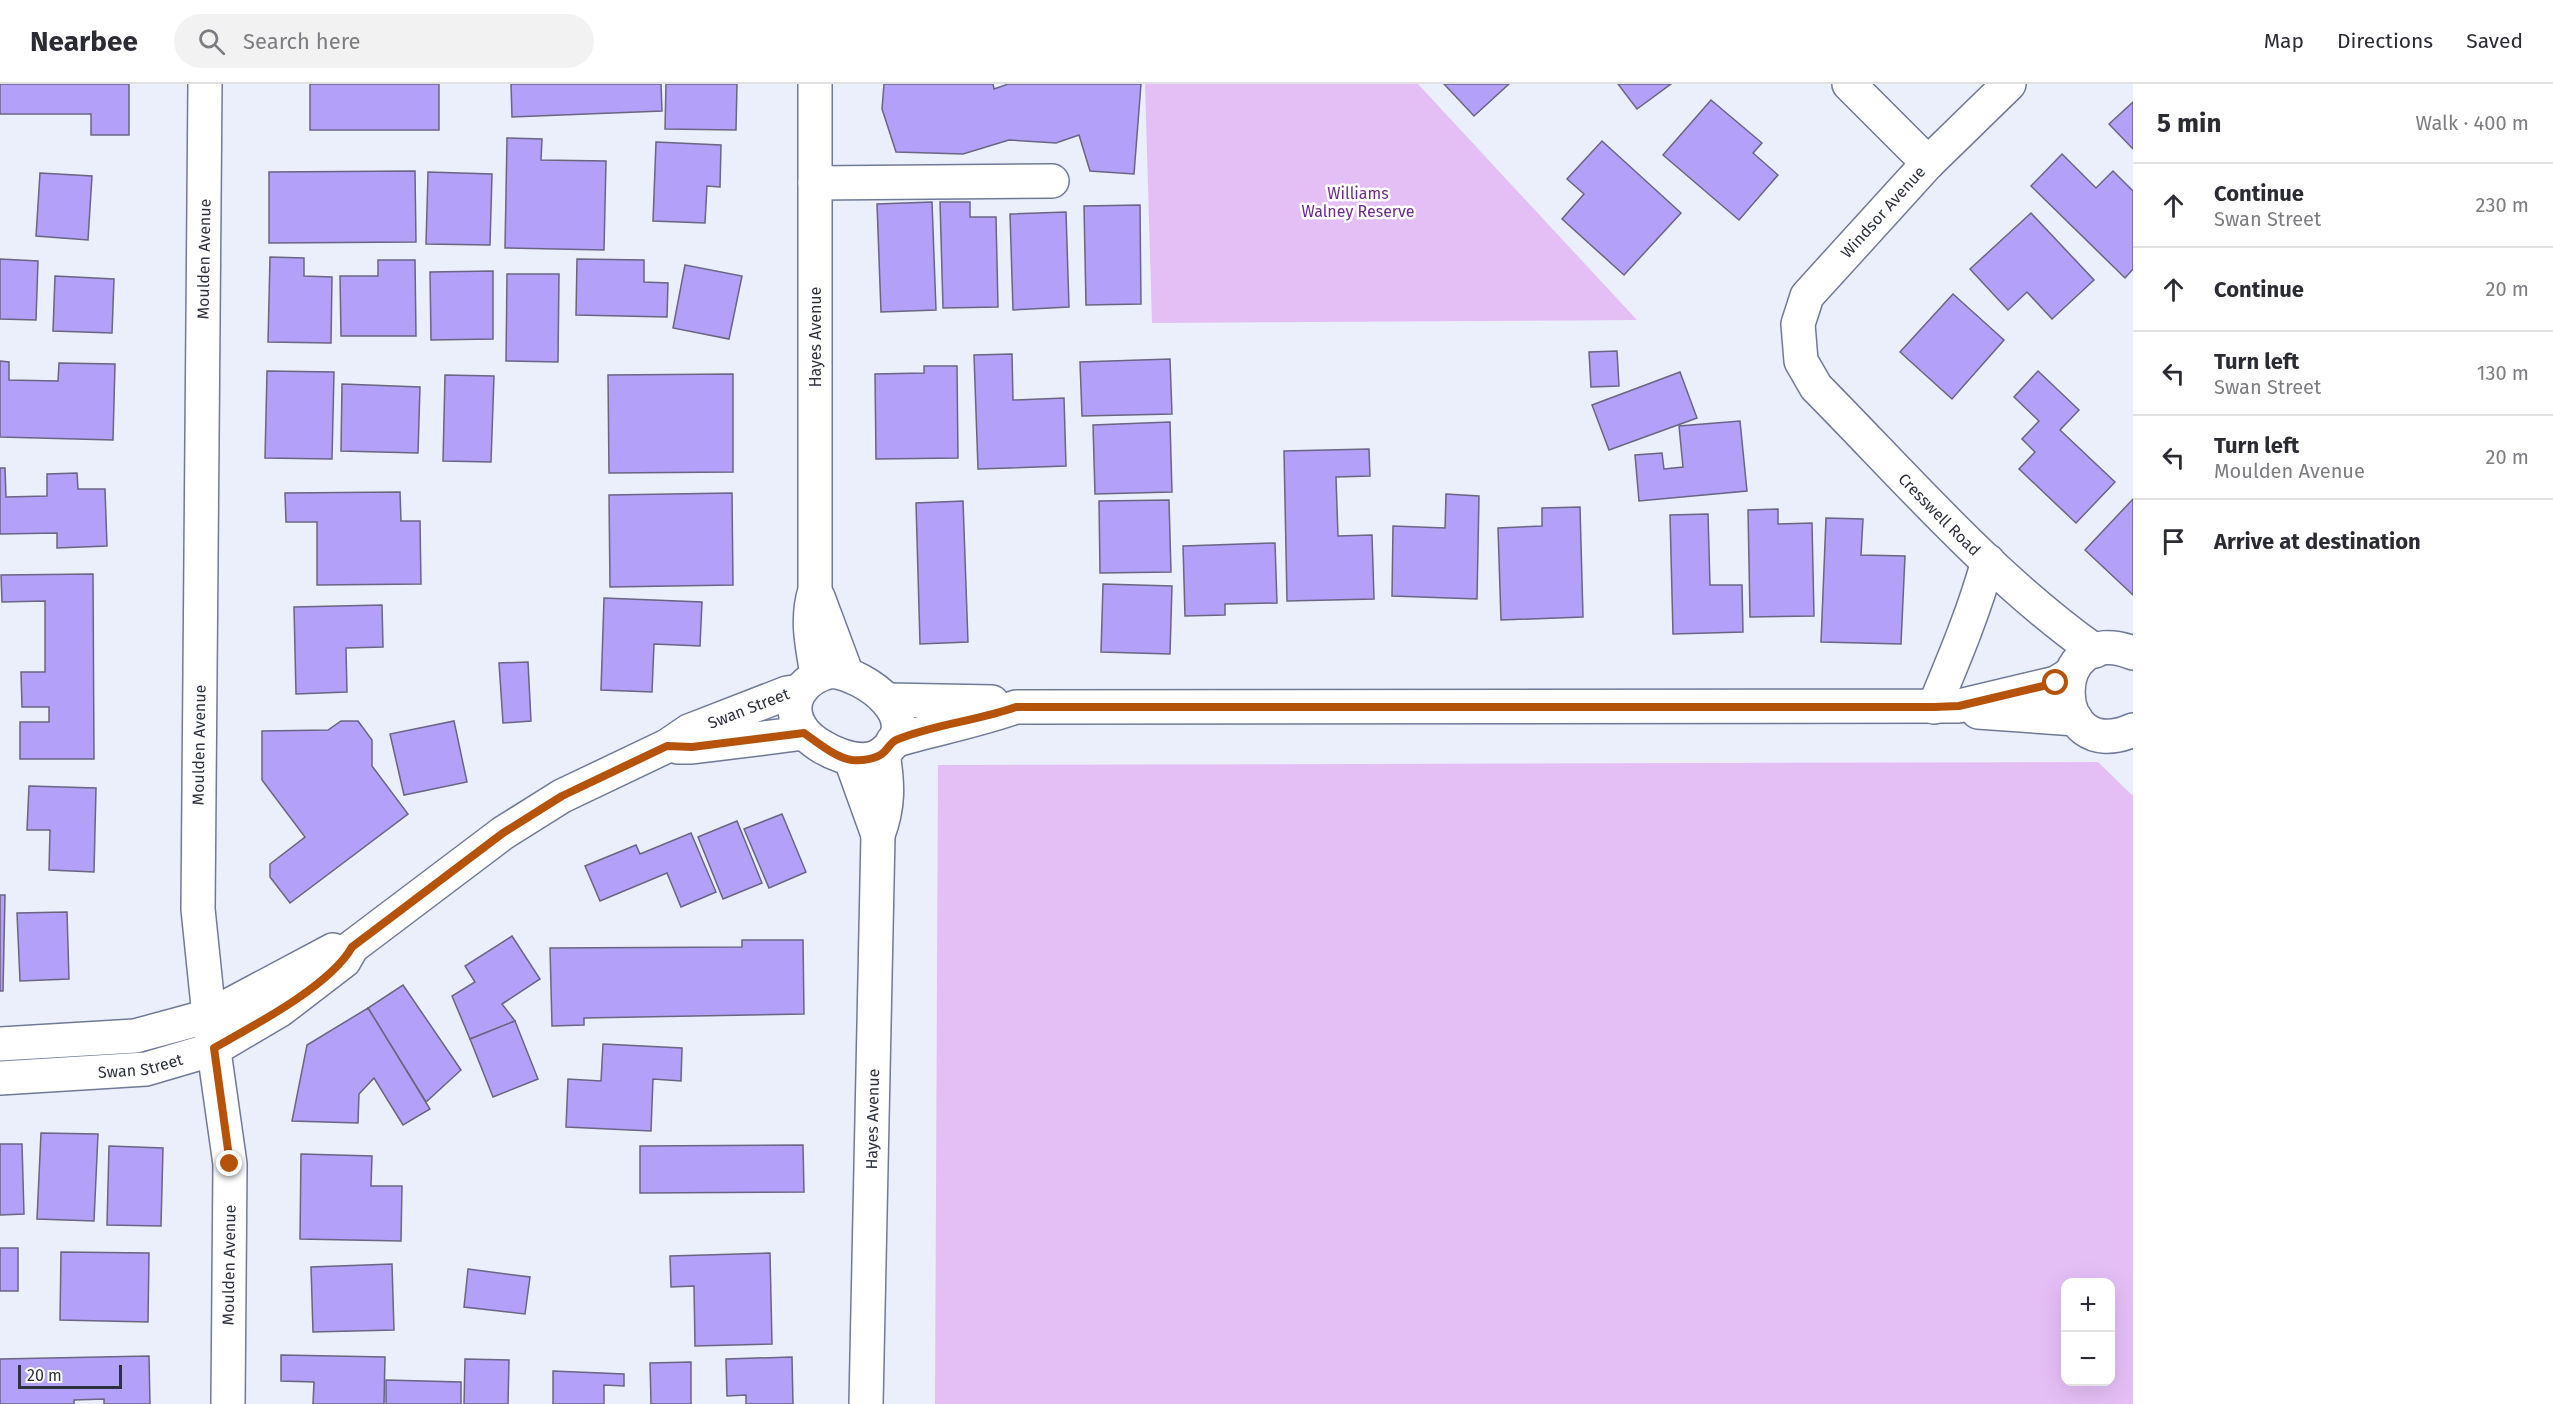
<!DOCTYPE html>
<html lang="en">
<head>
<meta charset="utf-8">
<style>
	body { margin:0; font-family:"Fira Sans",sans-serif; background:#f2f2f3; color:#2b2b33 }
	.controls { position:absolute; right:18px; bottom:18px; display:grid; overflow:hidden; border-radius:12px; box-shadow:0 6px 24px #0002 }
	.controls button { width:54px; height:54px; display:grid; place-items:center; padding:0; border:0; border-bottom:2px solid #e1e1e2; background:#fff; color:#2b2b33; font:30px sans-serif }
	.scale { position:absolute; left:18px; bottom:15px; width:104px; box-sizing:border-box; padding-left:6px; border:3px solid #2d313d; border-top:0; font-size:16px; line-height:21px; white-space:nowrap; color:#2d313d; -webkit-text-stroke:4px #fff; paint-order:stroke }
	.stop { position:absolute; width:18px; height:18px; margin:-14px; border:4px solid #b45309; border-radius:50%; background:#fff }
	.stop.end { background:#b45309; border-color:#fff; box-shadow:0 2px 6px #0008 }
	.list { margin:0; padding:0; list-style:none }
	h2 { display:flex; justify-content:space-between; align-items:center; height:78px; margin:0; padding:0 24px; font-size:26px }
	h2 small { font-size:20px; font-weight:400; color:#7c7c81 }
	.list li { display:grid; grid-template-columns:39px 1fr auto; gap:18px; align-items:center; box-sizing:border-box; height:84px; padding:0 24px; border-top:2px solid #e1e1e2 }
	.list b { display:block; font-size:22px; white-space:nowrap }
	.list p { margin:0; font-size:20px; white-space:nowrap; color:#7c7c81 }
	.list em { font-size:20px; font-style:normal; color:#7c7c81 }
	.icon { flex:none; width:33px; height:33px; fill:none; stroke:currentColor; stroke-width:2; stroke-linecap:round; stroke-linejoin:round }
	.map { position:relative; flex:none; width:2133px; height:1320px; overflow:hidden }
	header { display:flex; align-items:center; gap:36px; box-sizing:border-box; height:84px; padding:0 30px; background:#fff; border-bottom:2px solid #e1e1e2 }
	header strong { font-size:28px }
	nav { display:flex; gap:33px; margin-inline-start:auto; font-size:21px }
	.search { width:420px; height:54px; background:#f2f2f3; display:flex; align-items:center; gap:15px; box-sizing:border-box; padding:0 21px; border-radius:33px; color:#7c7c81; font-size:22px }
	main { display:flex }
	aside { flex:1; background:#fff }
	.map>svg:first-child { display:block }
	.green { fill:#e4bff6; fill-rule:evenodd }
	.building { fill:#b2a0f9; stroke:#6a6582; stroke-width:1.5 }
	.lines { fill:none; stroke-linecap:round; stroke-linejoin:round }
	.minor-casing { stroke:#707a97; stroke-width:36 }
	.minor { stroke:#fff; stroke-width:33 }
	.route { stroke:#b45309; stroke-width:8 }
	.labels { text-anchor:middle; dominant-baseline:central; stroke-width:5; stroke-linejoin:round; paint-order:stroke }
	.park-label { font-size:16px; fill:#6d2a88; stroke:#fff }
	.street-label { font-size:16px; fill:#2d313d; stroke:#fff }
</style>
</head>
<body>
<header>
<strong>Nearbee</strong>
<div class="search"><svg class="icon" aria-label="search" viewBox="0 0 24 24"><circle cx="10" cy="10" r="6"/><path d="M15 15l6 6"/></svg>Search here</div>
<nav><a>Map</a><a>Directions</a><a>Saved</a></nav>
</header>
<main>
<div class="map">
<svg width="2133" height="1320" viewBox="0 0 2133 1320">
	<rect width="100%" height="100%" fill="#ebeffc"/>
	<g class="green">
		<polygon points="1145,0 1418,0 1637,236 1152,239"/>
		<path d="M2098,678l35,34v608h-1198l3,-639zM2110,1198v100h-44v-100z"/>
	</g>
	<g class="building">
		<polygon points="0,0 129,0 129,51 91,51 91,30 0,30"/>
		<rect x="310" y="0" width="129" height="46"/>
		<polygon points="511,0 661,0 662,27 512,33"/>
		<polygon points="666,0 737,0 736,46 665,45"/>
		<polygon points="884,0 993,0 994,5 1008,0 1141,0 1134,90 1090,87 1079,51 1056,59 1009,56 963,70 896,68 882,25"/>
		<polygon points="1444,0 1509,0 1474,32"/>
		<polygon points="1618,0 1671,0 1637,25"/>
		<polygon points="1711,16 1762,59 1753,69 1778,91 1739,136 1663,71"/>
		<polygon points="2133,18 2133,65 2109,40"/>
		<polygon points="507,54 542,55 541,76 606,77 604,166 505,164"/>
		<polygon points="1602,57 1681,129 1624,191 1562,135 1584,110 1567,95"/>
		<polygon points="656,58 721,61 720,103 707,102 705,139 653,137"/>
		<polygon points="2062,70 2096,104 2113,87 2133,107 2133,185 2125,194 2031,102"/>
		<polygon points="415,87 416,158 269,159 269,88"/>
		<polygon points="428,88 492,90 490,161 426,160"/>
		<polygon points="40,89 92,92 88,156 36,152"/>
		<polygon points="932,118 936,226 881,228 877,120"/>
		<polygon points="940,118 970,118 970,133 996,133 998,223 943,224"/>
		<polygon points="1140,121 1141,220 1086,221 1084,122"/>
		<polygon points="1066,128 1069,223 1013,226 1010,130"/>
		<polygon points="2031,129 2094,196 2052,235 2027,208 2008,226 1970,185"/>
		<polygon points="270,173 304,174 304,192 332,193 331,259 268,258"/>
		<polygon points="0,175 38,177 36,236 0,235"/>
		<polygon points="577,175 644,176 644,198 668,199 667,233 576,231"/>
		<polygon points="378,176 415,176 416,252 341,252 340,192 378,192"/>
		<polygon points="685,181 742,192 729,255 673,244"/>
		<polygon points="493,187 493,255 431,256 430,188"/>
		<polygon points="507,190 559,190 558,278 506,277"/>
		<polygon points="55,192 114,195 112,249 53,247"/>
		<polygon points="1953,210 2004,256 1952,315 1900,268"/>
		<polygon points="1617,267 1619,302 1591,303 1589,268"/>
		<polygon points="1012,270 1013,316 1064,314 1066,382 978,385 974,271"/>
		<polygon points="1170,275 1172,330 1082,332 1080,278"/>
		<polygon points="0,277 9,278 9,296 58,297 59,279 115,280 113,356 0,353"/>
		<polygon points="924,282 957,282 958,374 876,375 875,290 924,289"/>
		<polygon points="267,287 334,288 332,375 265,374"/>
		<polygon points="2038,287 2079,326 2060,346 2115,398 2076,439 2019,385 2035,368 2022,355 2039,337 2014,313"/>
		<polygon points="1680,288 1697,334 1609,366 1592,321"/>
		<polygon points="733,290 733,388 609,389 608,291"/>
		<polygon points="445,291 494,292 491,378 443,377"/>
		<polygon points="342,300 420,303 418,369 341,367"/>
		<polygon points="1740,337 1747,407 1639,417 1635,371 1662,369 1664,385 1683,383 1679,342"/>
		<polygon points="1170,338 1172,408 1095,410 1093,341"/>
		<polygon points="1369,365 1370,392 1336,393 1338,452 1372,451 1374,515 1287,517 1284,367"/>
		<polygon points="0,384 5,384 6,413 47,412 47,390 77,389 78,405 105,405 107,462 57,464 57,449 0,450"/>
		<polygon points="400,408 401,437 420,437 421,500 317,501 317,438 286,438 285,409"/>
		<polygon points="732,409 733,501 610,503 609,411"/>
		<polygon points="1446,410 1479,412 1477,515 1392,512 1393,442 1445,444"/>
		<polygon points="2133,415 2133,511 2085,466"/>
		<polygon points="1169,416 1171,488 1100,489 1099,417"/>
		<polygon points="963,417 968,558 920,560 916,419"/>
		<polygon points="1580,423 1583,533 1501,536 1498,444 1542,442 1542,424"/>
		<polygon points="1778,425 1778,440 1812,439 1814,532 1750,533 1748,426"/>
		<polygon points="1708,430 1710,501 1742,501 1743,548 1673,550 1670,431"/>
		<polygon points="1826,434 1863,435 1861,471 1905,472 1901,560 1821,558"/>
		<polygon points="1275,459 1277,519 1225,520 1225,531 1185,532 1183,462"/>
		<polygon points="93,490 94,675 20,675 20,638 49,638 49,623 22,623 21,588 45,588 45,517 2,518 1,491"/>
		<polygon points="1103,500 1172,502 1170,570 1101,568"/>
		<polygon points="604,514 702,518 700,562 654,560 652,608 601,606"/>
		<polygon points="382,521 383,563 346,564 347,608 296,610 294,523"/>
		<polygon points="528,578 531,637 503,639 499,579"/>
		<polygon points="341,637 358,637 372,656 372,682 408,730 290,819 270,793 270,780 305,753 262,696 262,647 328,646"/>
		<polygon points="454,637 467,698 404,711 390,650"/>
		<polygon points="29,702 96,704 94,788 49,786 50,746 27,746"/>
		<polygon points="782,730 806,788 769,804 744,745"/>
		<polygon points="737,737 762,799 723,815 698,753"/>
		<polygon points="691,749 716,808 681,823 667,789 600,817 585,782 636,761 640,770"/>
		<polygon points="0,811 5,811 3,907 0,907"/>
		<polygon points="67,828 69,895 20,897 17,829"/>
		<polygon points="512,852 540,895 502,920 515,937 470,955 452,912 475,898 465,882"/>
		<polygon points="742,856 803,856 804,930 584,934 584,941 552,942 550,864 742,863"/>
		<polygon points="403,901 461,986 426,1018 368,924"/>
		<polygon points="368,924 430,1025 403,1041 374,994 359,1010 358,1039 292,1037 307,961"/>
		<polygon points="515,937 538,995 493,1013 470,955"/>
		<polygon points="603,960 682,964 681,997 653,995 651,1047 566,1043 568,995 601,997"/>
		<polygon points="41,1049 98,1050 94,1137 37,1135"/>
		<polygon points="0,1060 22,1060 24,1130 0,1131"/>
		<polygon points="803,1061 804,1108 640,1109 640,1062"/>
		<polygon points="109,1062 163,1064 161,1142 107,1141"/>
		<polygon points="301,1070 372,1072 371,1102 402,1102 401,1157 300,1155"/>
		<rect x="0" y="1164" width="18" height="43"/>
		<polygon points="61,1168 149,1169 148,1238 60,1236"/>
		<polygon points="770,1169 772,1260 695,1262 694,1202 671,1203 670,1172"/>
		<polygon points="392,1180 394,1246 313,1248 311,1183"/>
		<polygon points="468,1185 530,1193 525,1230 464,1223"/>
		<polygon points="281,1271 385,1273 384,1320 313,1320 314,1298 281,1297"/>
		<polygon points="149,1272 150,1320 104,1320 104,1315 74,1316 74,1320 0,1320 0,1275"/>
		<polygon points="792,1273 793,1320 746,1320 746,1311 727,1312 726,1275"/>
		<polygon points="465,1275 509,1276 508,1320 464,1320"/>
		<polygon points="691,1278 691,1320 651,1320 650,1279"/>
		<polygon points="553,1287 624,1290 624,1302 604,1301 604,1320 553,1320"/>
		<polygon points="386,1296 461,1298 461,1320 386,1320"/>
	</g>
	<g class="lines">
		<defs>
			<g id="minor">
				<polyline points="205,0 198,825 209,932 230,1080 228,1320"/>
				<path d="M815,0v506c-9,29 -3,55 2,84"/>
				<polyline points="1849,0 1928,79"/>
				<path id="s1" d="M2009,0l-81,79 -121,133 -9,28 3,37 15,26c90,91 175,190 279,264"/>
				<polyline points="815,99 1052,97"/>
				<polyline points="818,513 846,588"/>
				<path d="M2133,569c-88,-35 -85,115 0,77"/>
				<path d="M832,587c34,4 95,48 51,82 -21,17 -64,-3 -79,-21 -22,-28 -1,-55 28,-61z"/>
				<polyline points="888,616 992,618"/>
				<path d="M1934,623c20,-48 40,-95 54,-146"/>
				<polyline points="1978,628 2076,635"/>
				<path d="M893,657c41,-12 83,-20 123,-34l943,-1 97,-23 13,-8"/>
				<polyline points="678,663 692,663 804,649"/>
				<polyline points="851,676 878,751"/>
				<polyline points="0,960 135,952 209,932 333,866"/>
				<path id="s2" d="M0,994l146,-9 68,-20 66,-39 64,-49 8,-14 151,-114 59,-37 105,-50 22,-15 98,-38 13,-2"/>
				<path id="s3" d="M866,1320l12,-569c11,-30 10,-50 5,-82"/>
			</g>
		</defs>
		<use href="#minor" class="minor-casing"/>
		<use href="#minor" class="minor"/>
	</g>
	<g class="lines">
		<path class="route" d="M230,1080l-16,-116c39,-22 116,-62 138,-101l151,-114 59,-37 105,-50 25,1 112,-14c13,9 32,25 48,27 10,1 24,-1 31,-7 5,-4 7,-10 13,-13 38,-16 81,-19 120,-33h918l25,-1 97,-23"/>
	</g>
	<g class="labels">
		<g class="park-label">
			<text x="1358" y="109">Williams<tspan x="1358" dy="18">Walney Reserve</tspan></text>
		</g>
		<g class="street-label">
			<text transform="translate(1883 128) rotate(-48)">Windsor Avenue</text>
			<text transform="translate(204 175) rotate(-89)">Moulden Avenue</text>
			<text transform="translate(815 253) rotate(-90)">Hayes Avenue</text>
			<text stroke="none"><textPath href="#s1" startOffset="567">Cresswell Road</textPath></text>
			<text stroke="none"><textPath href="#s2" startOffset="856">Swan Street</textPath></text>
			<text transform="translate(199 661) rotate(-89)">Moulden Avenue</text>
			<text stroke="none"><textPath href="#s2" startOffset="141">Swan Street</textPath></text>
			<text stroke="none"><textPath href="#s3" startOffset="285">Hayes Avenue</textPath></text>
			<text transform="translate(229 1181) rotate(-89)">Moulden Avenue</text>
		</g>
	</g>
</svg>
<div class="controls">
<button>+</button>
<button>−</button>
</div>
<div class="scale">20 m</div>
<div class="stop" style="left:2056px;top:599px"></div>
<div class="stop end" style="left:230px;top:1080px"></div>
</div>
<aside>
<h2>5 min<small>Walk · 400 m</small></h2>
<ul class="list">
<li><svg class="icon" aria-label="ahead" viewBox="0 0 24 24"><path d="M12 20V5M6 11l6-6 6 6"/></svg><div><b>Continue</b><p>Swan Street</p></div><em>230 m</em></li>
<li><svg class="icon" aria-label="ahead" viewBox="0 0 24 24"><path d="M12 20V5M6 11l6-6 6 6"/></svg><div><b>Continue</b></div><em>20 m</em></li>
<li><svg class="icon" aria-label="left" viewBox="0 0 24 24"><path d="M17 20v-9H6M10 6l-5 5 5 5"/></svg><div><b>Turn left</b><p>Swan Street</p></div><em>130 m</em></li>
<li><svg class="icon" aria-label="left" viewBox="0 0 24 24"><path d="M17 20v-9H6M10 6l-5 5 5 5"/></svg><div><b>Turn left</b><p>Moulden Avenue</p></div><em>20 m</em></li>
<li><svg class="icon" aria-label="arrive" viewBox="0 0 24 24"><path d="M6 21V4h12l-3 4 3 4H6"/></svg><div><b>Arrive at destination</b></div></li>
</ul>
</aside>
</main>
</body>
</html>
